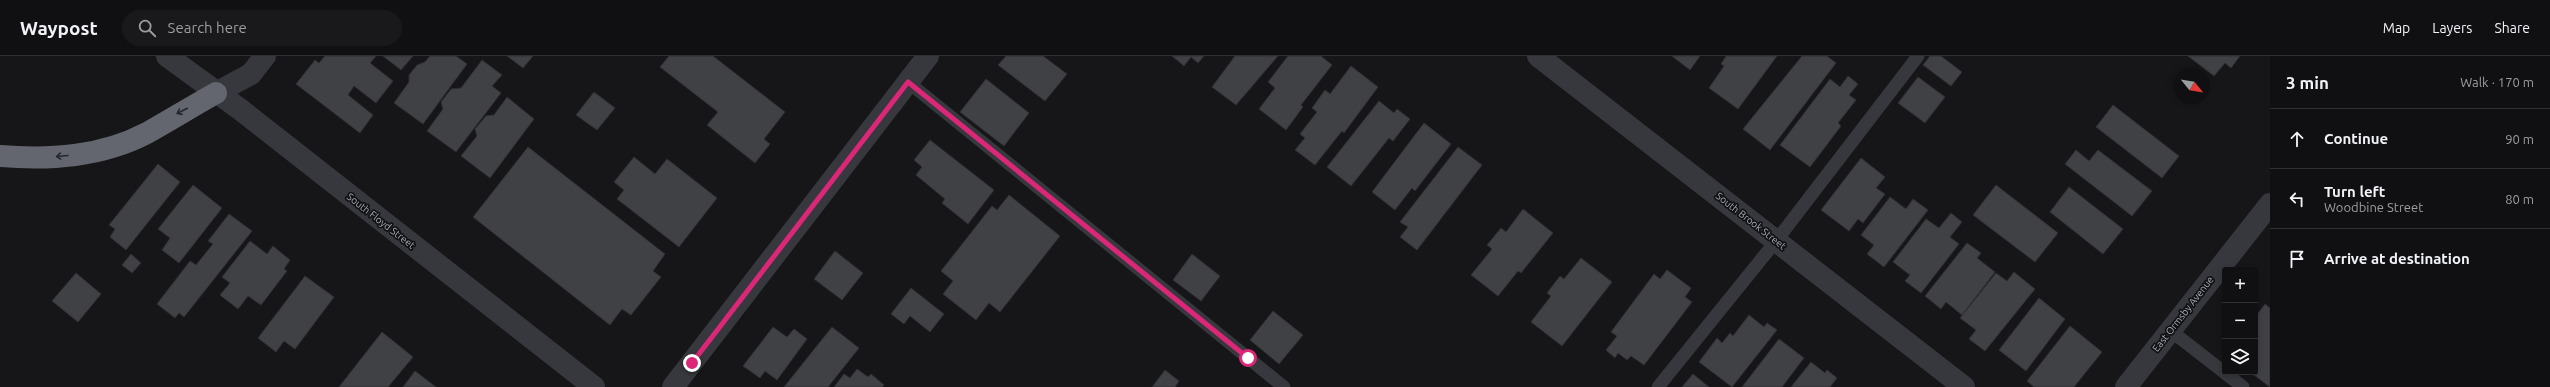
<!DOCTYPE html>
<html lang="en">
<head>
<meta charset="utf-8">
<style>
	body { margin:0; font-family:Ubuntu,sans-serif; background:#19191b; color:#f1f3f6 }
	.controls { position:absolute; right:12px; bottom:12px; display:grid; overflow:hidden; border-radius:4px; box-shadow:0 2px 6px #0003 }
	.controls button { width:36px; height:36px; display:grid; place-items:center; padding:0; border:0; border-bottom:1px solid #303032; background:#101012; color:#f1f3f6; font:20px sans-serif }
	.compass { position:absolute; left:2174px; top:12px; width:36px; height:36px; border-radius:50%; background:#101012; box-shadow:0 2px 6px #0003; rotate:120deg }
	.stop { position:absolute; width:12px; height:12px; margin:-9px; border:3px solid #db2777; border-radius:50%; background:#fff }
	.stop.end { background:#db2777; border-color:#fff; box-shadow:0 1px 4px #0008 }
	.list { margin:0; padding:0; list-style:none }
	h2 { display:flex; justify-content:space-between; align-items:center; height:52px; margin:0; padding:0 16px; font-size:17px }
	h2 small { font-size:13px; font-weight:400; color:#9c9d9f }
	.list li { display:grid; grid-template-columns:26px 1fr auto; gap:12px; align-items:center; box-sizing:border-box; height:60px; padding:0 16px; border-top:1px solid #303032 }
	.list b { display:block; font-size:15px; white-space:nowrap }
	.list p { margin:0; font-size:13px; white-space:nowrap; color:#9c9d9f }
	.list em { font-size:13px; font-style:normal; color:#9c9d9f }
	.icon { flex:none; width:22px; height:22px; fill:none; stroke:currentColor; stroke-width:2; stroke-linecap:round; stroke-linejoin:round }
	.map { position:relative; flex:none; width:2270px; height:331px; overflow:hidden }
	header { display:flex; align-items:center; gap:24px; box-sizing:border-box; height:56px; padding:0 20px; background:#101012; border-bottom:1px solid #303032 }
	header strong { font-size:19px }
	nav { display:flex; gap:22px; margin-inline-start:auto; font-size:14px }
	.search { width:280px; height:36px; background:#19191b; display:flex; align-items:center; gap:10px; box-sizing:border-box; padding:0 14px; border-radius:22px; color:#9c9d9f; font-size:15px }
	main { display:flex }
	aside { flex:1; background:#101012 }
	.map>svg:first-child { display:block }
	.building { fill:#404145; stroke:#303034 }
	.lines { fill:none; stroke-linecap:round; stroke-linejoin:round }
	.service { stroke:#37383d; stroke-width:13 }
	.minor { stroke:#37383d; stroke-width:22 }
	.tertiary { stroke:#37383d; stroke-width:22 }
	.motorway { stroke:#63666e; stroke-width:22 }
	.oneway { stroke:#26262a }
	.route { stroke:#db2777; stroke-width:5 }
	.labels { text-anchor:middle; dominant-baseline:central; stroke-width:3.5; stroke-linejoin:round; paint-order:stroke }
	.street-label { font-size:10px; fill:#a8adb8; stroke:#111113 }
</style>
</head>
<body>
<header>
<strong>Waypost</strong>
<div class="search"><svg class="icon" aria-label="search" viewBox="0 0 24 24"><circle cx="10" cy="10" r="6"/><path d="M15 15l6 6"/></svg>Search here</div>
<nav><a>Map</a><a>Layers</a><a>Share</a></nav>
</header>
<main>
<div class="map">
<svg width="2270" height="331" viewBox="0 0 2270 331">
	<rect width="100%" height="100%" fill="#161618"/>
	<g class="building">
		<polygon points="325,0 376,0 370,7 393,25 376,47 354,30 348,39 373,59 360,77 296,28 315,4 319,7"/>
		<polygon points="383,0 413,0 401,14"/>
		<polygon points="430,0 456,0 467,8 423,68 394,47 409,26 409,19 417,9 425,6"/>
		<polygon points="507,0 533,0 523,12"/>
		<polygon points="669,0 713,0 785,56 764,83 770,88 755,107 707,69 718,56 660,11"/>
		<polygon points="1006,0 1043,0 1067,18 1045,45 998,9"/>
		<polygon points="1172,0 1204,0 1198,7 1191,1 1184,10"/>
		<polygon points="1235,0 1278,0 1236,49 1212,31"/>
		<polygon points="1288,0 1321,0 1332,9 1301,49 1303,51 1286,74 1259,53 1275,32 1268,26"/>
		<polygon points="1672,0 1700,0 1690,14"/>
		<polygon points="1726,0 1777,0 1738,53 1709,32 1724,10 1721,8"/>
		<polygon points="1802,0 1827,0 1836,7 1770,94 1743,73"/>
		<polygon points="1930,0 1941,0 1962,16 1951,30 1923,9"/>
		<polygon points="2188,0 2240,0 2231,12 2225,7 2214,20"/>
		<polygon points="482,4 502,19 492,30 501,37 456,96 427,75 443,53 441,46 451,33 461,32"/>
		<polygon points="1351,10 1378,31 1344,77 1342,75 1315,109 1295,94 1305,82 1300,78 1317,56 1312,52 1325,34 1330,38"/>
		<polygon points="1848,20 1858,28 1849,39 1856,44 1838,67 1841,70 1810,111 1780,89 1830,23 1840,31"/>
		<polygon points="1918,21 1945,41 1925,67 1898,47"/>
		<polygon points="986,23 1029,57 1004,90 960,56"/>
		<polygon points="594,36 615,52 597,74 576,59"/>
		<polygon points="507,41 534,63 490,122 461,100 477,80 475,73 486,60 494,59"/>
		<polygon points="1379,45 1394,57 1397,53 1410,63 1393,85 1389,82 1351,130 1327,111"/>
		<polygon points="2113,49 2179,100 2162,122 2096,71"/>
		<polygon points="1424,67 1451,88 1415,135 1412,132 1395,154 1372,136"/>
		<polygon points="930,84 994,134 968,168 942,147 945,143 916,119 922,111 914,104"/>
		<polygon points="528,91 665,198 653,215 661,221 631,259 622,253 610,269 473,161"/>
		<polygon points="1458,91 1482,109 1417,194 1400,181 1408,171 1400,166"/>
		<polygon points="2076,94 2089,105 2098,94 2152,135 2132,160 2065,108"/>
		<polygon points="634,101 655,118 667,103 717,142 679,191 617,143 624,134 614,126"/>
		<polygon points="1861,102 1885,121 1876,132 1885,138 1863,167 1858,163 1849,175 1821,154"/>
		<polygon points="158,108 180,126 126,194 110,181 115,173 109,169"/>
		<polygon points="193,129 222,152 179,207 162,194 170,182 158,173"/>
		<polygon points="1996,129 2058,177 2035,206 1973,159"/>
		<polygon points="2069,131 2123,173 2103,198 2050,156"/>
		<polygon points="1009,139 1060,180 1000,256 989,247 976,264 943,238 953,225 941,215 992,150 997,154"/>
		<polygon points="1890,141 1906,153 1913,143 1928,154 1884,211 1867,198 1874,189 1861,179"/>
		<polygon points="1523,153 1553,177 1521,217 1518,215 1498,240 1471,219 1492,193 1487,189 1501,172 1506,176"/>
		<polygon points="1951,157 1962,166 1950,181 1959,188 1921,237 1905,225 1910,219 1893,206 1926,163 1939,172"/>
		<polygon points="229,158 252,175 184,261 179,257 175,262 157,248 190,205 196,209 213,188 208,185"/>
		<polygon points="250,185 267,198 273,190 290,204 284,213 287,215 261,249 248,240 238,253 220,239 230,227 222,221"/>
		<polygon points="1967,187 1981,197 1977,202 1995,216 1962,259 1946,246 1941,253 1925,240"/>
		<polygon points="835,195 863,217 842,244 814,223"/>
		<polygon points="131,198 141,207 132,217 122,209"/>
		<polygon points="1192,198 1220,220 1201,245 1173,224"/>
		<polygon points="1581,202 1612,226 1562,290 1531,266 1551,240 1547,237 1560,220 1564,223"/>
		<polygon points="1667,214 1691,232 1685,241 1692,246 1644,309 1631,300 1627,304 1618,297 1615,302 1606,294 1617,280 1611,276 1654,218 1660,223"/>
		<polygon points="2014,216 2035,233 1985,295 1969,283 1976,274 1960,262 1996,217 2007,225"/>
		<polygon points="76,217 101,238 78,266 52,245"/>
		<polygon points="305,220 334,241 295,293 284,285 276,296 258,282"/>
		<polygon points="911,232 944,258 930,276 910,260 904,268 891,258"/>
		<polygon points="2039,242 2065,263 2026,315 1999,294"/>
		<polygon points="2265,248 2270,252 2270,331 2250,316 2255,316 2255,261"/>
		<polygon points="1273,255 1303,279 1279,308 1250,284"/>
		<polygon points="1749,259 1764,271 1767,267 1777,274 1732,331 1699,306 1717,282 1722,287 1730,277 1733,280"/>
		<polygon points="2070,270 2102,296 2074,331 2034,331 2027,325"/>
		<polygon points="773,271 787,281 794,273 807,283 777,324 765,315 760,322 743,310"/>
		<polygon points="832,271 859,292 828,331 784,331"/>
		<polygon points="382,276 413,301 388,331 339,331"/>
		<polygon points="1779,283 1804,302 1782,331 1742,331"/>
		<polygon points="1811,306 1825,317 1827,314 1837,322 1830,331 1791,331"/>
		<polygon points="857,313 868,321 871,318 884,329 882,331 834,331 844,318 850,322"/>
		<polygon points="1165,314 1179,325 1175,331 1152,331"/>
		<polygon points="415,315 436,331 403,331"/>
		<polygon points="1693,318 1709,331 1682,331"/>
	</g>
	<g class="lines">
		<g class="service">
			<polyline points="908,26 1284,331"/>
			<polyline points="2171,275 2243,331"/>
			<polyline points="1658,331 1776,185 1918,0"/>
		</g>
		<g class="minor">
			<polyline points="167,0 241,54 594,331"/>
			<polyline points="216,37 251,18 265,0"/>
			<polyline points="673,331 928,0"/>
			<polyline points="2126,331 2270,148"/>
		</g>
		<polyline class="tertiary" points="1538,0 1964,331"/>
		<path class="motorway" d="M0,100c50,4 101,1 147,-23 23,-13 46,-27 69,-40"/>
	</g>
	<defs><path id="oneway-shaft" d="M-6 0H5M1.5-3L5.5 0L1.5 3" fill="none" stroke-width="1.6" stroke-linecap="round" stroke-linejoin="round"/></defs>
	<g class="oneway">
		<use href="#oneway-shaft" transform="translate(182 55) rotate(153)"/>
		<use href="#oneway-shaft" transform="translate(62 100) rotate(175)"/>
	</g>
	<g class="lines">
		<polyline class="route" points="692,307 908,26 1248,302"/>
	</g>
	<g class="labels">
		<g class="street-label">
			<text transform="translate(381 165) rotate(38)">South Floyd Street</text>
			<text transform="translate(1751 165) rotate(38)">South Brook Street</text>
			<text transform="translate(2183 258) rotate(-52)">East Ormsby Avenue</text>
		</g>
	</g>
</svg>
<div class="controls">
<button>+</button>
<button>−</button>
<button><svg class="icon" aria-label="layers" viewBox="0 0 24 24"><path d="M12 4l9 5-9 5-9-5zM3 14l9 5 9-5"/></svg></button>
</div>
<svg class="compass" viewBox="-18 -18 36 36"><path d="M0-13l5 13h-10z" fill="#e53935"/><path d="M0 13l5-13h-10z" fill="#9c9d9f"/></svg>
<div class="stop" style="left:1248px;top:302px"></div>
<div class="stop end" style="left:692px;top:307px"></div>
</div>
<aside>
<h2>3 min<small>Walk · 170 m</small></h2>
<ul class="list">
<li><svg class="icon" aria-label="ahead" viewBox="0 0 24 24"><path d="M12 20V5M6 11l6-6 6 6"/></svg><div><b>Continue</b></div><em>90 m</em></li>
<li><svg class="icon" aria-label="left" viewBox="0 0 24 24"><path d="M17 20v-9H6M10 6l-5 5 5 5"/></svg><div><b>Turn left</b><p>Woodbine Street</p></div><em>80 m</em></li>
<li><svg class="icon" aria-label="arrive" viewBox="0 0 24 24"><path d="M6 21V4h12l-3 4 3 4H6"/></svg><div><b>Arrive at destination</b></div></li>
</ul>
</aside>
</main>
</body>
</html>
